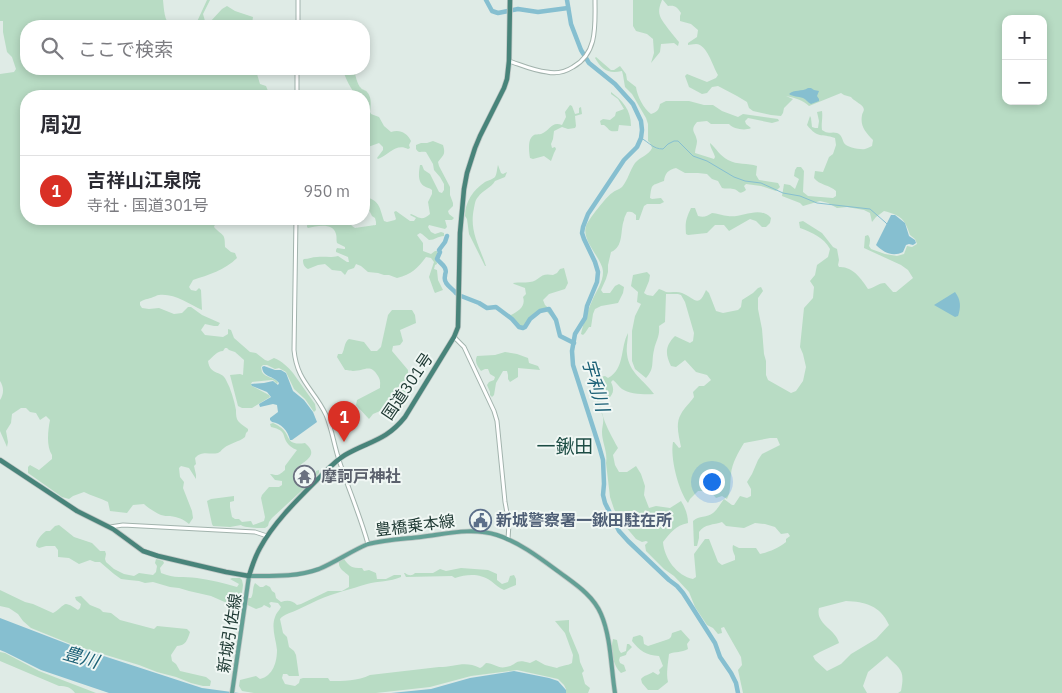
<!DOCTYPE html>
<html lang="ja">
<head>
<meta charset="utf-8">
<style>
	body { margin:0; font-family:"IBM Plex Sans","Noto Sans JP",sans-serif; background:#f2f2f3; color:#2b2b33 }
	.controls { position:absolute; right:15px; top:15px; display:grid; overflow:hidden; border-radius:10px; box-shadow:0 2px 8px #0003 }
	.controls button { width:45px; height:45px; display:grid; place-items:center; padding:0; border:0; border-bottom:1px solid #e1e1e2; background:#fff; color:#2b2b33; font:25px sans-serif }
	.you { position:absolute; left:711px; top:481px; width:18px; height:18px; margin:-12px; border:4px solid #fff; border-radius:50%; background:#1a73e8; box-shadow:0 0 0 8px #1a73e833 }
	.badge { display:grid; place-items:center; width:32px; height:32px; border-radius:50%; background:#d93025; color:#fff; font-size:16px; font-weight:700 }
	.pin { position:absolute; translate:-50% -41px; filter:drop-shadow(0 1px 2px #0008) }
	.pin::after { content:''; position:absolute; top:26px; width:18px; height:15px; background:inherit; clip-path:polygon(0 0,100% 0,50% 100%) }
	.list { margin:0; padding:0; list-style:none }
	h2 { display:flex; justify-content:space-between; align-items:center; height:65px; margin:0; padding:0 20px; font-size:21px }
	h2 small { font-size:16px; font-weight:400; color:#7c7c81 }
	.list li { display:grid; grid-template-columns:32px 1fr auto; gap:15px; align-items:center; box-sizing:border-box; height:70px; padding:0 20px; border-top:1px solid #e1e1e2 }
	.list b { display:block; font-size:19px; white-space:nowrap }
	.list p { margin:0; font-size:16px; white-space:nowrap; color:#7c7c81 }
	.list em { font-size:16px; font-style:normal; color:#7c7c81 }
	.icon { flex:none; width:28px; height:28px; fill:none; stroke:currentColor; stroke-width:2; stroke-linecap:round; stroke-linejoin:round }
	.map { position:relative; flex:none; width:1062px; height:693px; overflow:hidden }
	.search { position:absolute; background:#fff; box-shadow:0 2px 8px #0003; left:20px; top:20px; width:350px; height:55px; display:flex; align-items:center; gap:12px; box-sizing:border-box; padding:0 18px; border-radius:20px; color:#7c7c81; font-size:19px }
	.panel { position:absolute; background:#fff; box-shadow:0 2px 8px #0003; left:20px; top:90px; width:350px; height:135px; border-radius:20px }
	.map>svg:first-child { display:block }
	.green { fill:#b8dcc4; fill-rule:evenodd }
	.water { fill:#86bfd0 }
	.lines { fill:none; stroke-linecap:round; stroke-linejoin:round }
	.stream { stroke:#86bfd0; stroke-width:1 }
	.river { stroke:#86bfd0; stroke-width:4.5 }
	.tertiary-casing { stroke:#a2b3ad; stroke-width:5 }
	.primary-casing { stroke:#c1c8c6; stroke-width:5.5 }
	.trunk-casing { stroke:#c1c8c6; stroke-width:6 }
	.tertiary { stroke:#fff; stroke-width:3 }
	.primary { stroke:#63a095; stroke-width:4 }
	.trunk { stroke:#48847a; stroke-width:4.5 }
	.labels { text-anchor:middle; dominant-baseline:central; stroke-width:4; stroke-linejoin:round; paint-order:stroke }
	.street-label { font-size:16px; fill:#203b35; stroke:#f0f7f4 }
	.worship-label { font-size:16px; font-weight:bold; fill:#5b616d; stroke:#f0f7f4; text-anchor:start }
	.service-label { font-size:16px; font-weight:bold; fill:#4e5e75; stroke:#f0f7f4; text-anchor:start }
	.water-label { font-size:18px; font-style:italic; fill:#1b6076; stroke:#f0f7f4 }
	.quarter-label { font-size:19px; fill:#1c4c44; stroke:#f0f7f4 }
</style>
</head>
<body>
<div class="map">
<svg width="1062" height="693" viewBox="0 0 1062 693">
	<rect width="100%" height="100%" fill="#dfebe6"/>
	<g class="green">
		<path d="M0,0h163c1,9 1,21 8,26h-145v43h232l-1,5 3,10 6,2 4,10h-84l-2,-1 -3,1h-155v123h191l-3,8c9,10 11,5 11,20l6,5 4,1 2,5c-12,12 -29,17 -44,22l-4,7 2,3 5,1 3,-3 2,2 1,20c-13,-6 -28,-17 -43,-15 -2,0 -5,2 -8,3 -4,1 -6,1 -11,4v3l2,3 7,1 10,-1 15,6 8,-1 6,-6h3l11,8 18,8 -2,3h-4l-9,-2 -4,6 4,5 18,2 5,-3v-5l3,1 3,8 16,14 6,1 9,7 3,1 6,-3c8,3 14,9 19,15l22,31 1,6 -2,2 -9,-13 -11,-10 -8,-17 -7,-4 -4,1 -8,-4h-4l-2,2 1,5c4,6 12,5 16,10l-1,2 -4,-4h-2l-19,2 -1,2 1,2 17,9 1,2 -18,11h-10l-4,-2 -8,-31 10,-1 3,1 1,-15 -9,-8 -6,-2 -2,-2h-2l-2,3c-6,0 -10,6 -15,10 2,15 14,9 18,19 5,9 8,20 10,30 0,4 0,9 3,12 2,2 6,5 9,7v2l-2,2 -1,4c-6,5 -15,6 -21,11 -4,3 -2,3 -6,5 -9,2 -16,-3 -23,5l1,6 -2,2 2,9v4l-7,-11 -8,-2 -2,2 1,9 4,5 -1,6 9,23 1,7 -4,6c-6,-5 -11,-7 -19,-8 -3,0 -6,0 -9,-1 -5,-2 -13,-7 -17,-11l-11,1 -6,8 -17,-2 -2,-9c-8,-4 -16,-6 -24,-10l-11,4 -4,3 -7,-2 -34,-24v-6l2,-2 9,5 13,-11v-4c-6,-9 -4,-25 -2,-35l-4,-4 -6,4 -4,-7 -6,-1 -4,-4h-5l-9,6 -1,9 -5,8 2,11 -1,5 -7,-16v-31c4,-6 4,-13 0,-19v-307l14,-2 2,-3 -4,-12 -5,-5 -4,-20v-11h-3z"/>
		<polygon points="207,0 210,0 203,14 205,21 210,22 222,9 227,6 235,11 253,17 252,24 250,26 195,26"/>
		<path d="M633,0h29c-2,5 -4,10 -2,16 2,6 15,21 19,26l-1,4 -4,-3 -13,1 -1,8 -9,11 3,-10 -1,-14 -6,-5 -11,-3 -3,-5z"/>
		<path d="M663,0h399v693h-164l3,-2c4,-21 0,-21 -14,-35l-19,16 -5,14 4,7h-124l-5,-23 4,-5 -1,-8 -17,-30 -3,1 1,5 -4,1 -5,-6 -6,-3 -12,-18 -6,-15 -15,-16 -10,-7 -18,-18 -1,-6 3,-3 -2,-1 -4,1 -6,-3 -16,-19 -6,-11 -4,-12 -4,-34c2,-11 -4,-20 -4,-31 0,-5 2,-10 1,-15 -4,-13 -12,-25 -11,-38l13,-3 3,2c17,-9 12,-30 20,-45 0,7 -2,14 -1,21 2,19 17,26 27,40 -8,1 -25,0 -32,-5 -3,-2 -6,-7 -9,-9l-2,2c4,9 2,11 -3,18l-6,2c-4,11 10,35 16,46l-5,7 2,10 4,7h8l9,-6 5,8 4,12 -1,9 5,13 7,-2 14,2 11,-7c4,6 7,14 7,22 -13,3 -17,9 -25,19 1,16 14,34 30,37l3,-2 -2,-23 11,-15h4l9,23 4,3 13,-5v-4c-2,-4 -3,-7 -2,-11l6,3h17l4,6c9,-2 19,-6 26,-12v-3l4,-3 -2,-3 -7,1 -6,-7 -10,-3 -10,-1 -11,5 -18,-2 -4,-4c-8,3 -18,2 -23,10v6l-2,8h-3l-1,-25c6,-6 14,-3 20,-8 4,-3 8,-10 11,-14l8,6h2l6,-9 7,2 4,-2v-7l-4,-7 5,-8 6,-14 4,-6 18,-9 -3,-7h-7l-26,5c-6,10 -12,20 -13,31 -1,9 0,17 -4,25l-5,-3 -6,2 -6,-7h-12l-8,8 -2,4c-10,-13 -18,-46 -15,-61h1l5,6 2,-1c-2,-11 -6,-23 0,-33 3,-6 9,-11 13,-17l-1,-5 6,-6h5l7,-6 -4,-5 -11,-3 -11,-12 -9,7 -5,-1c-6,-12 -6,-20 4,-30l15,7 3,-2 1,-8 -9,-31 -4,-7 -3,-1h-12l-1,28 -6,4c1,11 -3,14 -5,24 -3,13 1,18 -8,28l-11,-9 -3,-8v-30l3,-15 6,-12 -4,-2 1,-10 -7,-6 2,-11 14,-3 3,3 -1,6 -5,12 3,2 6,1 6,-7c3,1 5,2 7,3 6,1 11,-1 16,1 13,5 16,16 24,-3l3,3 7,18 7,2 15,-3 3,-3 1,-7 11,-7 5,-5 3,-1 2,4 -5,7v11l4,20 2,25 2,7v14l2,5 23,13 5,-2 7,-10 3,-14 -3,-13 -3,-7 4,-39 9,-10 1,-11 -4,-6 5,-6 2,-10 11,-8 2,-8c-7,-12 -17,-16 -30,-21l-1,-6 4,-1 19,12 11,14 4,2 2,11 -1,5 1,2c13,-1 22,11 29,22 6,-1 10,-6 17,-6l8,9h3l17,-14 -5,-8 -7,-5 -37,-17 1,-12 3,-1c3,4 2,7 1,11l2,3 14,5 12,2 7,-2 3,-8 5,1 5,-3 -2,-5 -5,-4c-3,-8 -5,-16 -14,-20 -4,-2 -8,-3 -12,-4l-8,6 -4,5 -2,-9 -6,-3 -17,-3 -10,1 -9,-5 -8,-2 -17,5 -3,-3 -18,-7 2,-12 6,1 5,4 4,-10 -5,-3 1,-6 2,-3h4l3,4 -1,21 5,4 25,2 3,-2v-5c-6,-6 -17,-6 -22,-13l1,-7 8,1 6,-15 4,-3 3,-9 -1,-7c-14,-5 -17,1 -28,-13l3,-9 1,2 1,9 3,1h3l1,-7 -2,-9 5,-1c1,7 -1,12 0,19 7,5 9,1 15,3 5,2 5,6 7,10 2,4 16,7 21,6 3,-1 5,-2 7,-3l1,-6c-8,-8 -13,-14 -11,-25 1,-4 3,-4 1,-8 -3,-4 -9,-6 -12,-10l-7,-2 -3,-2 -32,13c-6,-6 -14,-8 -23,-10l7,3 -9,9 -1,5 -2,3 -10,-1 -18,-4 -4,-3 -2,-6 -10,-6 -19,-10 -6,1 -5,6 -5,1 -13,-7 -4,-11 2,-2 20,8 9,-4 2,-3c-5,-8 -11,-31 -22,-31 -3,0 -6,1 -8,1v-2l9,-6 1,-7 -7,-6 -11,-3v-5l1,-3c-4,-6 -6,-8 -13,-7zM1006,19h37v82h-37zM846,601c19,1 34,4 43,24l-13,14 -25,15 -10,10 -14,7 -12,-11 -2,-4 7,-4 19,-9c-3,-14 -24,-19 -20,-35z"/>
		<path d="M596,57l15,13h3l6,-4 6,8 1,6 9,7c1,9 8,22 15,27 6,-2 8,-4 9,-10l6,-3h23l15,4h9l9,6 16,6 5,-3 35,5 1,2 -7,2 -24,-5 -3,3 1,3 5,4c-6,3 -18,1 -22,-4h-18l-4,-3 -10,1c-8,9 -1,10 0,19 0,4 -2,8 -2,12l19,6 1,-2c-1,-5 -5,-9 -5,-14 6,5 10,13 18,17 9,5 20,3 29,6l-1,9 3,5 19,3 2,4 -4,4 -15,-5 -15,-2 -2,2 2,4c-8,6 -6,0 -13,-1 -3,-1 -8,0 -11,-1l-4,-7 -6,-2 -5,-5 -9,-1h-13l-9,-5c-8,2 -11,5 -12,13 -13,5 -12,2 -14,17l2,1 9,-1 3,4 -4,2h-13l-3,2 -5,14h-3v-5c-3,-3 -5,-4 -9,-3 -1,3 -3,5 -3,8 -4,10 0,27 -13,32l-3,13v7l-2,7 -5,11 2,3h7l5,-7 4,-2 5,3 -1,6 -5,10 -17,3 -6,3 -2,5 -2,13h-2l-4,6 -2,2 -2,-1c2,-10 7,-24 11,-33 4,-10 11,-18 11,-29 0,-13 -22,-31 -17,-46 2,-6 21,-30 26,-33 3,-3 7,-3 10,-6 6,-7 8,-17 13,-24 5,-6 14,-8 17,-15l-2,-5 -2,-2v-17l-2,-6 -14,-24 -7,-7 -2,-12 -1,-4c-14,3 -20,-1 -27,-13z"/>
		<path d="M343,69h11c1,4 3,16 7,19 1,2 5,2 6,4 5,5 4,14 3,20l1,2 8,3 5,9 7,6c9,-3 16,1 20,9l-2,4 1,3 -2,1c-12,-6 -19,6 -30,10l-1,-1 6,-8v-3l-4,-4 -11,4 -4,3v-6c7,-4 9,-11 0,-15v-33h-8c-5,-8 -11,-17 -13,-27z"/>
		<path d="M611,92c12,9 20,18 20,34l-12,-1 -1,6c-11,1 -7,-1 -14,-6h-3l-1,-4 3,-2 7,1 5,-4 1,-4 8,-3 -6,-10 -7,-5z"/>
		<path d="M570,105l2,1 3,8 4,-1v-5l2,-1 1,7 -7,2 1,10 -1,2 -7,1 -6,-2 -8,4 -1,8 -2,5 1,4 3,-1 1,2 -2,4 -3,8 -7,-5 -11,3 -3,-1c-1,-6 -2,-16 1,-20 3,-5 6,-3 10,-4 9,-3 10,-13 21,-9l4,-8 -1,-5z"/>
		<path d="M433,141l10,4c3,10 0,10 -5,17l1,4 11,21v8l3,8v3l-5,5 1,3 5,4 -2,2h-7l2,7 -2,2 -16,-4 -1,2 3,5 4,2 6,-2 3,1v3c-6,0 -9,4 -15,4l-7,-6 -2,-1 -3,2 6,8v8l8,3 4,-3h2l1,3 -2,3 1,7 -2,1 -1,4 3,1 1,10 5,10 -8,3 -1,-2 -5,-14 5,-15 -3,-4 -5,-1c-9,12 -14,17 -29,21l-8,-3h-5l-6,-2 -10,-1 -7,-6 -5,-2 -2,4 -6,2 -3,5 -4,-4 -9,-1 -7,-6 -7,1 -10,4c-4,-2 -5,-5 -5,-9l1,-1c5,0 8,-2 13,-2 8,-1 13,1 21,-1l9,6h2l-1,-5 -12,-5v-2l1,-2 7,1h1v-2l-8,-4c-1,-3 0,-6 -1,-9 -3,-12 -19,-8 -28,-6l-1,-1c0,-1 0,-3 1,-4 5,-5 30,-4 37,-4 3,2 6,7 10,9 1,0 19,-3 21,-3v-3l-1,-4 -3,-2 -3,-6 -5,-5v-9c16,5 15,10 20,25l3,1 8,-2 1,-1 -2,-7 2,-1 14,10h4l2,-3 -6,-3 1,-1c9,4 11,7 19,0l-2,-12 4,-8v-4c-2,-2 -5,-2 -8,-4 -7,-4 -5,-15 -4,-21h2l2,5 6,4 9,18 3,1 2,-3v-6l-4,-7 -6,-7 -1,-6 -7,-12c-5,-1 -7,2 -10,-3v-4l5,-2h6z"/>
		<path d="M498,165l3,8 2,1 4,-2 -2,5 -10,4c-4,7 -12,9 -17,16 -3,3 -3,7 -4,11 -5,23 5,37 12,58h-1l-16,-32 -2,-15 -2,-3c0,-14 8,-26 20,-34 2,-1 8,-3 10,-5 2,-3 2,-9 3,-12z"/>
		<path d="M691,208h4l3,8c6,2 9,0 14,-3 5,0 11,3 16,3 15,2 31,-11 43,2l-1,5 -4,4h-4l-6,-6 -6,-2 -21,12 -5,-6h-9l-8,8 -19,2 -2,-1c-1,-12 0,-15 5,-26z"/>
		<path d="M564,268l4,15 -3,6 -16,5 -6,6 2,5 8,7 1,6c-5,-2 -5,-6 -10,-8l-8,4 -13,13c-6,-3 -10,-8 -16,-12l-1,-2 5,2c8,-4 15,-9 12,-18l3,-3 -1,-6 -11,-4 -1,-1c6,-1 11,0 17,-1 10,-1 9,-10 23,-7l4,-2 3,-4z"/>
		<path d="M392,310h20l3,5 1,8 -16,7 3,11 -3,4 -7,1 -1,5 16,19v4l-3,5 5,16 -3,2 -7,1 -8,8 -19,8 -4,5 -13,-14 1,-5 23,-12c0,-5 1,-7 -2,-12 -8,-13 -13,-5 -25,-5 0,0 -7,-1 -8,-1l-8,-13 1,-3h4c3,-5 2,-12 7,-15l15,3 7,9h6l4,-4 7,-32z"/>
		<path d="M505,352l12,2 11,4 1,5 9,3 2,4 -22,-2v9l-8,5 -2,-3v-4l-1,-4h-4l-7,12 -2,12 -2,2 -2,-2v-3l-3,-7 2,-3 5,-2 1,-3 -5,-3 -2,-5h-3l-4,2c-3,-4 -7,-9 -4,-15l18,-1z"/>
		<path d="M273,423c2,1 5,2 7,4 12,8 4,19 25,16 18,15 -8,19 -12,31l6,11 3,-1 14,-9v-4l3,-1v3l-8,9 -39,36 -3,4 -1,4 -3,2c-6,0 -20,0 -24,-3l-11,2 -17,-1 -1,-2 -5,-23 4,-2 23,-3v5l-4,1v5l2,10 3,2h4l3,3 9,-1 2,4 11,-4 1,-4 -4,-19 1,-3 7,-8h10l3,-2v-4l-7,-1 -5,-6c8,1 7,3 15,-4v-4l12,-16c-2,-1 -5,-2 -7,-4 -10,-10 -1,-15 -19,-19l-1,-3z"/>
		<path d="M59,525l15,12 18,6 8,8h5l1,3 -1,5 1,3 8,7 10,5 10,2 5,-3 14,2 3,-3 1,-6 -2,-3 1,-4 7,2 1,2 -4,5 1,5c14,6 22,3 36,5 14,2 27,5 40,9l2,-3 -9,-5 2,-1h8l2,2 1,5 -1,8 -4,1c2,5 8,4 13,4 3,-5 1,-10 4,-15l5,4h3l3,-2 4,2 2,4 3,2 1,5 5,4c6,-2 11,-2 16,3l4,-1 27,-13h14l7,-4v-11c-4,-4 -11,-7 -10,-14l5,-3c6,8 7,9 18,9l2,3 5,-1 7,3 1,6h9l8,-4h7v2c-11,5 -23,4 -34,7 -16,5 -33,9 -49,16 -7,3 -14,7 -21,10 -6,3 -13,4 -17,9l3,14 4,4 2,10 5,4 2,4 3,21h-10l-2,-2h-4l-1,4 3,6 10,2 4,-3 1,-4 3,-1h25l2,3c13,0 28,0 40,-6l69,-8c15,0 26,-7 41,1l2,-1 4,-4c8,0 12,6 20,4 12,-2 8,-9 24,-4l6,-3 9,5 12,3c5,-3 10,-2 15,-5l1,-8 -8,-22 -10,-12 14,-1v11l10,24 1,7 4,9 -2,2 3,11 5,4 -2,5h-22v-4l-2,-4 -6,-6 -41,-9 -46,6 -41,11 -54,6h-122l-12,-2 -3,-5 1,-6 16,-4 4,3c13,-3 17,-17 17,-29 -1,-11 -6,-22 -2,-33 1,-4 4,-6 6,-10l-3,-4 -7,-1 -2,1 2,3 -1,2 -6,-3 -2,2 -6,2 -15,-7 -5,2 -9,-1 -16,-7 -22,-5 -10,-3 -9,-1 -17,-5 -8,1 -6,-2 -10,-1 -8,-1 -7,-5 -14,-12h-5l-5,-2 -11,4 -10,-6 -11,-1v-7l-3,-4h-9l-7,2 -3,-2c0,-6 6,-12 10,-15h4l5,-5z"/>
		<path d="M461,568l27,2 9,4v6l5,4 6,-2 2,-6 4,-1 2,4v6l-12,5c-5,-2 -9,-6 -13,-9 -11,-8 -24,-7 -36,-3l-3,-2 -46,1 -2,-4h1c4,3 7,3 10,0h18l7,-4 6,2z"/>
		<path d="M0,590l25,12 8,2 20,9c5,-2 10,-9 13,-9 3,0 9,4 12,6l2,-2 1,-4 -5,-4 -1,-3 6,-1 9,9 10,4 3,3 8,1 9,7 34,9 3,-3 30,3 3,3c-3,9 -4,13 -13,14l-6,9 1,6 4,3 4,7 26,6 5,4 -1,5h-7l-12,-3 -15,-6 -19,-5 -18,-7 -66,-20 -42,-17 -8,-7 -5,-7 -9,-6 -9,-2z"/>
		<path d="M681,630l9,10 -3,4 1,5c-7,4 -12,2 -19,5 -1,10 -3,19 -1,28l-10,8h-10l-6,-7 -1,-4c3,-4 8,-4 12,-7l5,3 2,-2 -1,-3 4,-4 -4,-10c-13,-1 -19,-5 -27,-15l1,-4 7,-2 3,2 1,7 4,2 21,-7 2,-2 1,-4z"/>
		<path d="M613,639l4,1 2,10 2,3 5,-2 1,-7h2l3,3 -5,5 -1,3 -6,2 -1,3 1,3 4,2 2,6 -5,2c-8,-7 -11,-23 -8,-34z"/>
		<path d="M0,652l5,1 34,18 57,22h-21c-4,-6 -9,-7 -16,-7l-59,-25z"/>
	</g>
	<g class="water">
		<path d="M808,88h3l3,2 5,1 -2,5 2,3v2l-8,3c-3,-1 -5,-5 -8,-6 -5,-2 -10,-1 -14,-4 5,-5 13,-2 19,-6z"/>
		<path d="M891,215h4l10,8 4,13 6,4 1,3 -3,2 -4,-1 -3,1 -3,7c-10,5 -19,1 -27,-7z"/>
		<path d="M955,292c6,8 6,15 3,24l-3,1 -21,-12z"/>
		<path d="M264,366l11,4h6l5,3 7,18 11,9 9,12 4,10 -25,18h-2c-2,-9 -9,-17 -18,-18l-2,-2v-2l8,-6 -1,-7 -4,-1 -13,3 -1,-3 12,-7 -4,-5 -15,-6 -1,-2 13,-1 9,-2 5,4 1,-2c-6,-8 -16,-5 -17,-16z"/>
		<polygon points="0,618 73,646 202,688 239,693 109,693 41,670 5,652 0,650"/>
		<polygon points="514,671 549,678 558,681 566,690 566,693 391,693 431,689 470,678"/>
	</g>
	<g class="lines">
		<path class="stream" d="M641,138c9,5 12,11 22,11l5,-5 6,-3h4l15,15 14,5 27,16 11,4 16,2 22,10 17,3 17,7 53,6 15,13 2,2"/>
		<g class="river">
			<polyline points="486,0 492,11 498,13 518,9 538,12 568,8"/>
			<polyline points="567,0 571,24 581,50 589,63 615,84 633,104 641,121 642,130 641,138 637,147 624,160 588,214 583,227 582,233 584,239 595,262 598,272 597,282 587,306 585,318 575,334 572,351 573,365 599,446 603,460 604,484 603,495 605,503 619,531 628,541 669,580 677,586 683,593 715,643 720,657 731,673 736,683 738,693"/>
			<path d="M447,236l-2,6 -6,8 1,2 -3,7c2,3 6,5 8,9 2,6 0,3 0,8 -2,8 7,12 11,17"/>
			<polyline points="461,296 479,303 487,308 496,307 512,319 519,327 523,328 525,327 530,319 540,311 549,309 556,320 560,336 574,343"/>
		</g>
		<defs>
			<g id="tertiary">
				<polyline points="298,26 298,0"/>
				<path d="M509,61c12,4 25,10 38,11 9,2 18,0 26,-5 25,-14 22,-42 22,-67"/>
				<polyline points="297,96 297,69"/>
				<path d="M296,219l-2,131c3,32 20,39 32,65 6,14 8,30 13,45 9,28 21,55 29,84"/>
				<polyline points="454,337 464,347 494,411 497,421 505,502 509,524 508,539"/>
				<polyline points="110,527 123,525 255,532 267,536"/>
			</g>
			<path id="primary" d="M232,693l17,-117c24,0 48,1 70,-7 17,-7 32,-18 49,-25 17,-4 35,-5 53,-7 25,-3 51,-10 76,-2 22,7 43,23 62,37 16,12 34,23 42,42 10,23 10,54 14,79"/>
			<path id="trunk" d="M0,460l77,51 36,18 30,22 15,5 68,16 23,4c3,-10 6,-19 11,-28 14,-26 38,-49 59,-70 8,-8 16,-17 26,-23 24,-14 41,-14 60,-38l49,-80 4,-10 2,-94 4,-44 3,-16 8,-25 5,-12 24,-48 3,-9 2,-18 1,-61"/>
		</defs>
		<use href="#tertiary" class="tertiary-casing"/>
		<use href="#primary" class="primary-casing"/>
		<use href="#trunk" class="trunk-casing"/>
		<use href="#tertiary" class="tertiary"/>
		<use href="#primary" class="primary"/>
		<use href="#trunk" class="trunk"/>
	</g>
	<defs>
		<symbol id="temple-ring" viewBox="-11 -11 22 22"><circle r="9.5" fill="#f0f7f4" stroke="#6b7280" stroke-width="1.5"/><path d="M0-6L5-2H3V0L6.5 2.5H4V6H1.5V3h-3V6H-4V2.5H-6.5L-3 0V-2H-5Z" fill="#6b7280"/></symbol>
		<symbol id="civic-ring" viewBox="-11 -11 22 22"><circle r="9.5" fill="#f0f7f4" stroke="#5c6f8a" stroke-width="1.5"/><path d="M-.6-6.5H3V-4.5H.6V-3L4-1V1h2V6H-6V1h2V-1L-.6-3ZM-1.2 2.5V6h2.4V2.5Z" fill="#5c6f8a"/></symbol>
	</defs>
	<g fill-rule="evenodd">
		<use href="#temple-ring" x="292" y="464" width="25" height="25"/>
		<use href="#civic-ring" x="468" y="508" width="25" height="25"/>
	</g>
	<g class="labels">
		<g class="street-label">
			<text transform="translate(407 386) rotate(-56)">国道301号</text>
			<text transform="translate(415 525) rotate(-7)">豊橋乗本線</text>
			<text transform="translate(229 633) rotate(-81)">新城引佐線</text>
		</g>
		<g class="worship-label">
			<text x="321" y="476">摩訶戸神社</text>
		</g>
		<g class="service-label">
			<text x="496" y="520">新城警察署一鍬田駐在所</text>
		</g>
		<g class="water-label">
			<text transform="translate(596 385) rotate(74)">宇利川</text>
			<text transform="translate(81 657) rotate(16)">豊川</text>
		</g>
		<g class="quarter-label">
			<text x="565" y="446">一鍬田</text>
		</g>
	</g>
</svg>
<div class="controls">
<button>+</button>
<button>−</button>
</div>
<div class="you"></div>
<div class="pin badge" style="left:344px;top:442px">1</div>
<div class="search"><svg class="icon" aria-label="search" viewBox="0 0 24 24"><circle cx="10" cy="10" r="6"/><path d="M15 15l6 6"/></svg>ここで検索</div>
<section class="panel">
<h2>周辺<small></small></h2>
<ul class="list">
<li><span class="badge">1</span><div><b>吉祥山江泉院</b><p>寺社 · 国道301号</p></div><em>950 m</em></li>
</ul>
</section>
</div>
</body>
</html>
